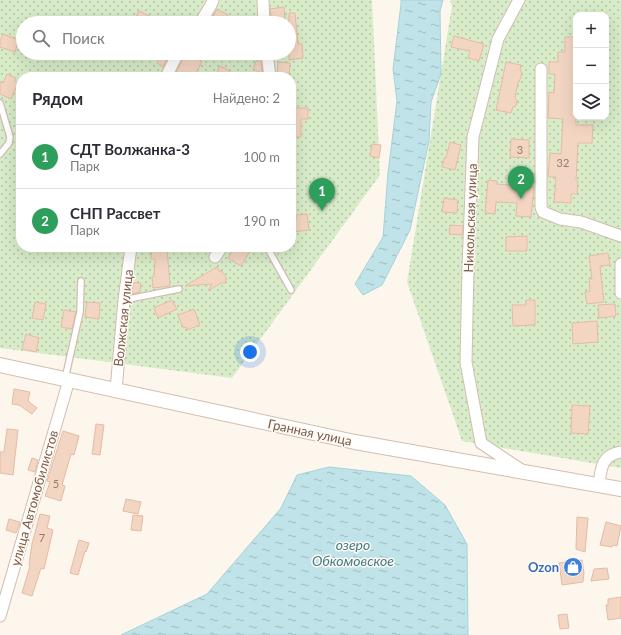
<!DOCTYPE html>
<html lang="ru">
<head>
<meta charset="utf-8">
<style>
	body { margin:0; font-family:Lato,sans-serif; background:#f7f7f7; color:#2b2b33 }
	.controls { position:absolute; right:12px; top:12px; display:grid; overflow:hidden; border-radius:8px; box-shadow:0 4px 16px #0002 }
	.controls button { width:36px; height:36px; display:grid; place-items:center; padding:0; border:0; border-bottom:1px solid #e1e1e2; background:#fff; color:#2b2b33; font:20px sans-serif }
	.you { position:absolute; left:250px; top:352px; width:14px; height:14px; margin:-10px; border:3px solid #fff; border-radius:50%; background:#1a73e8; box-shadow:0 0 0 6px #1a73e833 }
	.badge { display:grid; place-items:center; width:26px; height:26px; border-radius:50%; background:#2563eb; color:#fff; font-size:13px; font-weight:700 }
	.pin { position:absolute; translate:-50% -33px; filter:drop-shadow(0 1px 2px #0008) }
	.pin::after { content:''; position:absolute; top:21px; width:14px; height:12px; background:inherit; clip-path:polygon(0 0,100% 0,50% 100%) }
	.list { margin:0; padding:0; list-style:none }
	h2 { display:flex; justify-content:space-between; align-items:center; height:52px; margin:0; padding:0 16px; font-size:17px }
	h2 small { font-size:13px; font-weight:400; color:#7c7c81 }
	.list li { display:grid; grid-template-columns:26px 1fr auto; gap:12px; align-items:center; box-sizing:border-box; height:64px; padding:0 16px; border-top:1px solid #e1e1e2 }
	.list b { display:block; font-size:15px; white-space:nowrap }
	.list p { margin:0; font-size:13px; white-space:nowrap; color:#7c7c81 }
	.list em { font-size:13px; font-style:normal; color:#7c7c81 }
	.icon { flex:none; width:22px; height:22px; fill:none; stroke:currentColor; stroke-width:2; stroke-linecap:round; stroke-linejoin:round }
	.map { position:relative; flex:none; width:621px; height:635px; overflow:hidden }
	.search { position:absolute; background:#fff; box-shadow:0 4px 16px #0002; left:16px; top:16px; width:280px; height:44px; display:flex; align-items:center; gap:10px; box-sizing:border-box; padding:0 14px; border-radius:22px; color:#7c7c81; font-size:15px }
	.panel { position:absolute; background:#fff; box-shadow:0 4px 16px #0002; left:16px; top:72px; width:280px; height:180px; border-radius:16px }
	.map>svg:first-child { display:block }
	.grass { fill:url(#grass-dots); fill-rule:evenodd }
	.water { fill:url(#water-ripples); stroke:#a5d3da }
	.building { fill:#f3d5c3; stroke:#e6bba3 }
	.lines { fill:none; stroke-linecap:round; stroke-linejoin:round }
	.service-casing { stroke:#d1beb0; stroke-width:8 }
	.minor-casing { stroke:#d1beb0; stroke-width:13 }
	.tertiary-casing { stroke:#d1beb0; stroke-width:16 }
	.service { stroke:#fff; stroke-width:5.5 }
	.minor { stroke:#fff; stroke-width:11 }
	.tertiary { stroke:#fff; stroke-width:14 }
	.labels { text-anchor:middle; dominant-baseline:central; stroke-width:3; stroke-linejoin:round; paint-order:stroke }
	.number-label { font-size:11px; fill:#987a6a }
	.street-label { font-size:13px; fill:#7a5c4d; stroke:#fffaf3 }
	.shop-label { font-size:13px; font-weight:bold; fill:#366cbe; stroke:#fffaf3; text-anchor:end }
	.water-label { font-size:14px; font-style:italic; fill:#437c86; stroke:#fffaf3 }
</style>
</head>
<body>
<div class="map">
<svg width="621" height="635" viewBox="0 0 621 635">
	<defs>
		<pattern id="grass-dots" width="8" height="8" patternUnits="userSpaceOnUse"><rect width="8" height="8" fill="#d8ecc9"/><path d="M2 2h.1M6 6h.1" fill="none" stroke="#b4c2a5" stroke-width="1.8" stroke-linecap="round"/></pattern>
		<pattern id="water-ripples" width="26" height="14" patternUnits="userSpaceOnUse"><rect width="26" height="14" fill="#bfe3e8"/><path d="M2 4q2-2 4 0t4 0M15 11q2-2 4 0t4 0" fill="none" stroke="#a0bbbe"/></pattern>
	</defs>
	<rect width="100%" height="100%" fill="#fdf6ec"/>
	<g class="grass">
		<path d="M0,0h372l8,175 -148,203 -232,-30zM23,23h266v30h-266zM21,77h270v170h-270z"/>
		<path d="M450,0h171v468l-159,-27 -55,-159 45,-276zM576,15h30v102h-30z"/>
	</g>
	<g class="water">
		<polygon points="401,0 443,0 440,11 441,74 431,102 429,141 410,230 382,285 363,295 355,284 383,237 388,173 397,101 393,69 401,4"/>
		<polygon points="329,467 411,476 445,505 467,544 468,635 121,635 207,594 281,508 297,475"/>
	</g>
	<g class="building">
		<polygon points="284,7 285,19 272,20 270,9"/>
		<polygon points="217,9 228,15 224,23 210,23"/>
		<polygon points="139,11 164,23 133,23"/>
		<polygon points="289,13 295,13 298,44 302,44 303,58 289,60"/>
		<polygon points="3,34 19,40 15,52 0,47 0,41"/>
		<polygon points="454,36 484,44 479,61 468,58 470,51 451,47"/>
		<polygon points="565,37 576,37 576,125 593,125 592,143 578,143 576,181 578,181 577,194 571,194 571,203 554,202 556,177 548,177 550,153 561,154 563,119 548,118 549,92 554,93 555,74 549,74 549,62 558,62 558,52 565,52"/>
		<polygon points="162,53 170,53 163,67 157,63"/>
		<polygon points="190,53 204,53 200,61 202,62 197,71 193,77 176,77 178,74 176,73 183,58 186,60"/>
		<polygon points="257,60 261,62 262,73 253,69"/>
		<polygon points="278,62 290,63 289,76 277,76"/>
		<polygon points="506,62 521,65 520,70 522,72 521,78 520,79 519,82 518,82 515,98 517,100 516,106 513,107 511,113 496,110"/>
		<polygon points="220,66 230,71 226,77 222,77 216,74"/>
		<polygon points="7,74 16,78 14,81 18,83 11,99 0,94 0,82 3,83"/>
		<polygon points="291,108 308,108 308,119 301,119 301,137 291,137"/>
		<polygon points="511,139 529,140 529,158 510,157"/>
		<polygon points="450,142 461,145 455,170 442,167 444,158 446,158"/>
		<polygon points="372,144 381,145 379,158 370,156"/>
		<polygon points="488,180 497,181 497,184 534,187 531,217 516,216 517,203 496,202 495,214 485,213"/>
		<polygon points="444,198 458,200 457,213 442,212"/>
		<polygon points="307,214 309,230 291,232 291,222 296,220 296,215"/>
		<polygon points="450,225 463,226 462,235 449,234"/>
		<polygon points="527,236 527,251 506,251 506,237"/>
		<polygon points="152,247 167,248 170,286 153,288 152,277 154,277 155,259 151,259"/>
		<polygon points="235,247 246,247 251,250 241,266 228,258"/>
		<polygon points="608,253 610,265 600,266 604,302 587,304 585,292 590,291 589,279 592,279 589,256"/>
		<polygon points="217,267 220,272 221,270 227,279 225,280 226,283 221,283 208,291 212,284 185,286"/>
		<polygon points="133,283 141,283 140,292 132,294"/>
		<polygon points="172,300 177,309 158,318 154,308"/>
		<polygon points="526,300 535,300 535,325 513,326 512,305 526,305"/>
		<polygon points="35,302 46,304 43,320 32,318"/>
		<polygon points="87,302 100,303 99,319 85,317"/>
		<polygon points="615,304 616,316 599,318 598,305"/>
		<polygon points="194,309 200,325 187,330 186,327 183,328 178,315"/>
		<polygon points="64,310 76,312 72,329 61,327"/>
		<polygon points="597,321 598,342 573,344 572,323"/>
		<polygon points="26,334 39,338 36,352 22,349"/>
		<polygon points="14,389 30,392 28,401 37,408 32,414 19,405 12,404"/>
		<polygon points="572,405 590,406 588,434 571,433"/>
		<polygon points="96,424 104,425 100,455 92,454"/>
		<polygon points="7,429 18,430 13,475 0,473 0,452 4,452"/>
		<polygon points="63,431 79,436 74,455 71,454 62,485 65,486 61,501 45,496 50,482 47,481"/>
		<polygon points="32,458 38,460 35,472 28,470"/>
		<polygon points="126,499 141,502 138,514 123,511"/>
		<polygon points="40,514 50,516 47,528 53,530 44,569 41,568 32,596 22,593 30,566 29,565 32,544"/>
		<polygon points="133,515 143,516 141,531 131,530"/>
		<polygon points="577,517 588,518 585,552 576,549"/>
		<polygon points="9,519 20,522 16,533 6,530"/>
		<polygon points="606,522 621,526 617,546 613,545 612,547 600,545"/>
		<polygon points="79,540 89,543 86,552 85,551 78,575 70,573"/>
		<polygon points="582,560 584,573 583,582 562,585 559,563"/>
		<polygon points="607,568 609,579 591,581 594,569"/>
		<polygon points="621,597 621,618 608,620 606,605 608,605 608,599"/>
		<polygon points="567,614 569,628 560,629 558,615"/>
	</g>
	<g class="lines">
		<defs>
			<g id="service">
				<polyline points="0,103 10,137 9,143 0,154"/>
				<polyline points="267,247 291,290"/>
				<polyline points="124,300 179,289"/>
				<polyline points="65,379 80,312 81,281"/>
			</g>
			<g id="minor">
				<polyline points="263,0 264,23"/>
				<polyline points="519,0 498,39 473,137 468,268 466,362 481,443 523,471"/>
				<polyline points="200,23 210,7 213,0"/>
				<polyline points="267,53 270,77"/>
				<polyline points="541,69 541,207 543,212 560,219 581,222 621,236"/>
				<polyline points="166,77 178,53"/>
				<polyline points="215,257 222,247"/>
				<polyline points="621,264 621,293"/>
				<polyline points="116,390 124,300 131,247"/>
				<path d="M599,485c2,-16 2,-30 22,-33"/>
				<polyline points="0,616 69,380"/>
			</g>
			<polyline id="tertiary" points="0,365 355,442 621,489"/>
		</defs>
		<use href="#service" class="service-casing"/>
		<use href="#minor" class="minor-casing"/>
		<use href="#tertiary" class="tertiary-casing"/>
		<use href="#service" class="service"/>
		<use href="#minor" class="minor"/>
		<use href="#tertiary" class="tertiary"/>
	</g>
	<defs>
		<symbol id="shop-disc" viewBox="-11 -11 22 22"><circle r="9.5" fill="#3f7fe0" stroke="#fffaf3"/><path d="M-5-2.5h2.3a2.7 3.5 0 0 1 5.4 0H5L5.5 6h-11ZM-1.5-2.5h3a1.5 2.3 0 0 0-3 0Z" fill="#fff"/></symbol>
	</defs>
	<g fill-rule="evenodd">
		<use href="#shop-disc" x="562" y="556" width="22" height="22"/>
	</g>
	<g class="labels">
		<g class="number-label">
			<text x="520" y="149">3</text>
			<text x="563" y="162">32</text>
			<text x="56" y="483">5</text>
			<text x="42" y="537">7</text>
		</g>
		<g class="street-label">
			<text transform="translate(470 218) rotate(-88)">Никольская улица</text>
			<text transform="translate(123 318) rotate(-84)">Волжская улица</text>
			<text transform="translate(310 432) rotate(12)">Гранная улица</text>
			<text transform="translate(34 498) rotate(-74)">улица Автомобилистов</text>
		</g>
		<g class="shop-label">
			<text x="559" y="567">Ozon</text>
		</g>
		<g class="water-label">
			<text x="353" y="544">озеро<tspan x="353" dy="16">Обкомовское</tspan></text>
		</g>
	</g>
</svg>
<div class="controls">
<button>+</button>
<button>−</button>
<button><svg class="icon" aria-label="layers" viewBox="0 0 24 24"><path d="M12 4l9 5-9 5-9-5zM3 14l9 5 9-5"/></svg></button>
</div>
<div class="you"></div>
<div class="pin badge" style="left:322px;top:211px;background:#2e9e5b">1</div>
<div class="pin badge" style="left:521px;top:199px;background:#2e9e5b">2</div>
<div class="search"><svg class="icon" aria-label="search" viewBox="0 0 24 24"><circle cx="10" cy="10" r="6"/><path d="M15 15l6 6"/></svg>Поиск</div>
<section class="panel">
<h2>Рядом<small>Найдено: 2</small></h2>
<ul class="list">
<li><span class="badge" style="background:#2e9e5b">1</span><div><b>СДТ Волжанка-3</b><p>Парк</p></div><em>100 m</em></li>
<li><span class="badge" style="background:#2e9e5b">2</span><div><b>СНП Рассвет</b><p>Парк</p></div><em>190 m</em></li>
</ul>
</section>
</div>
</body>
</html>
